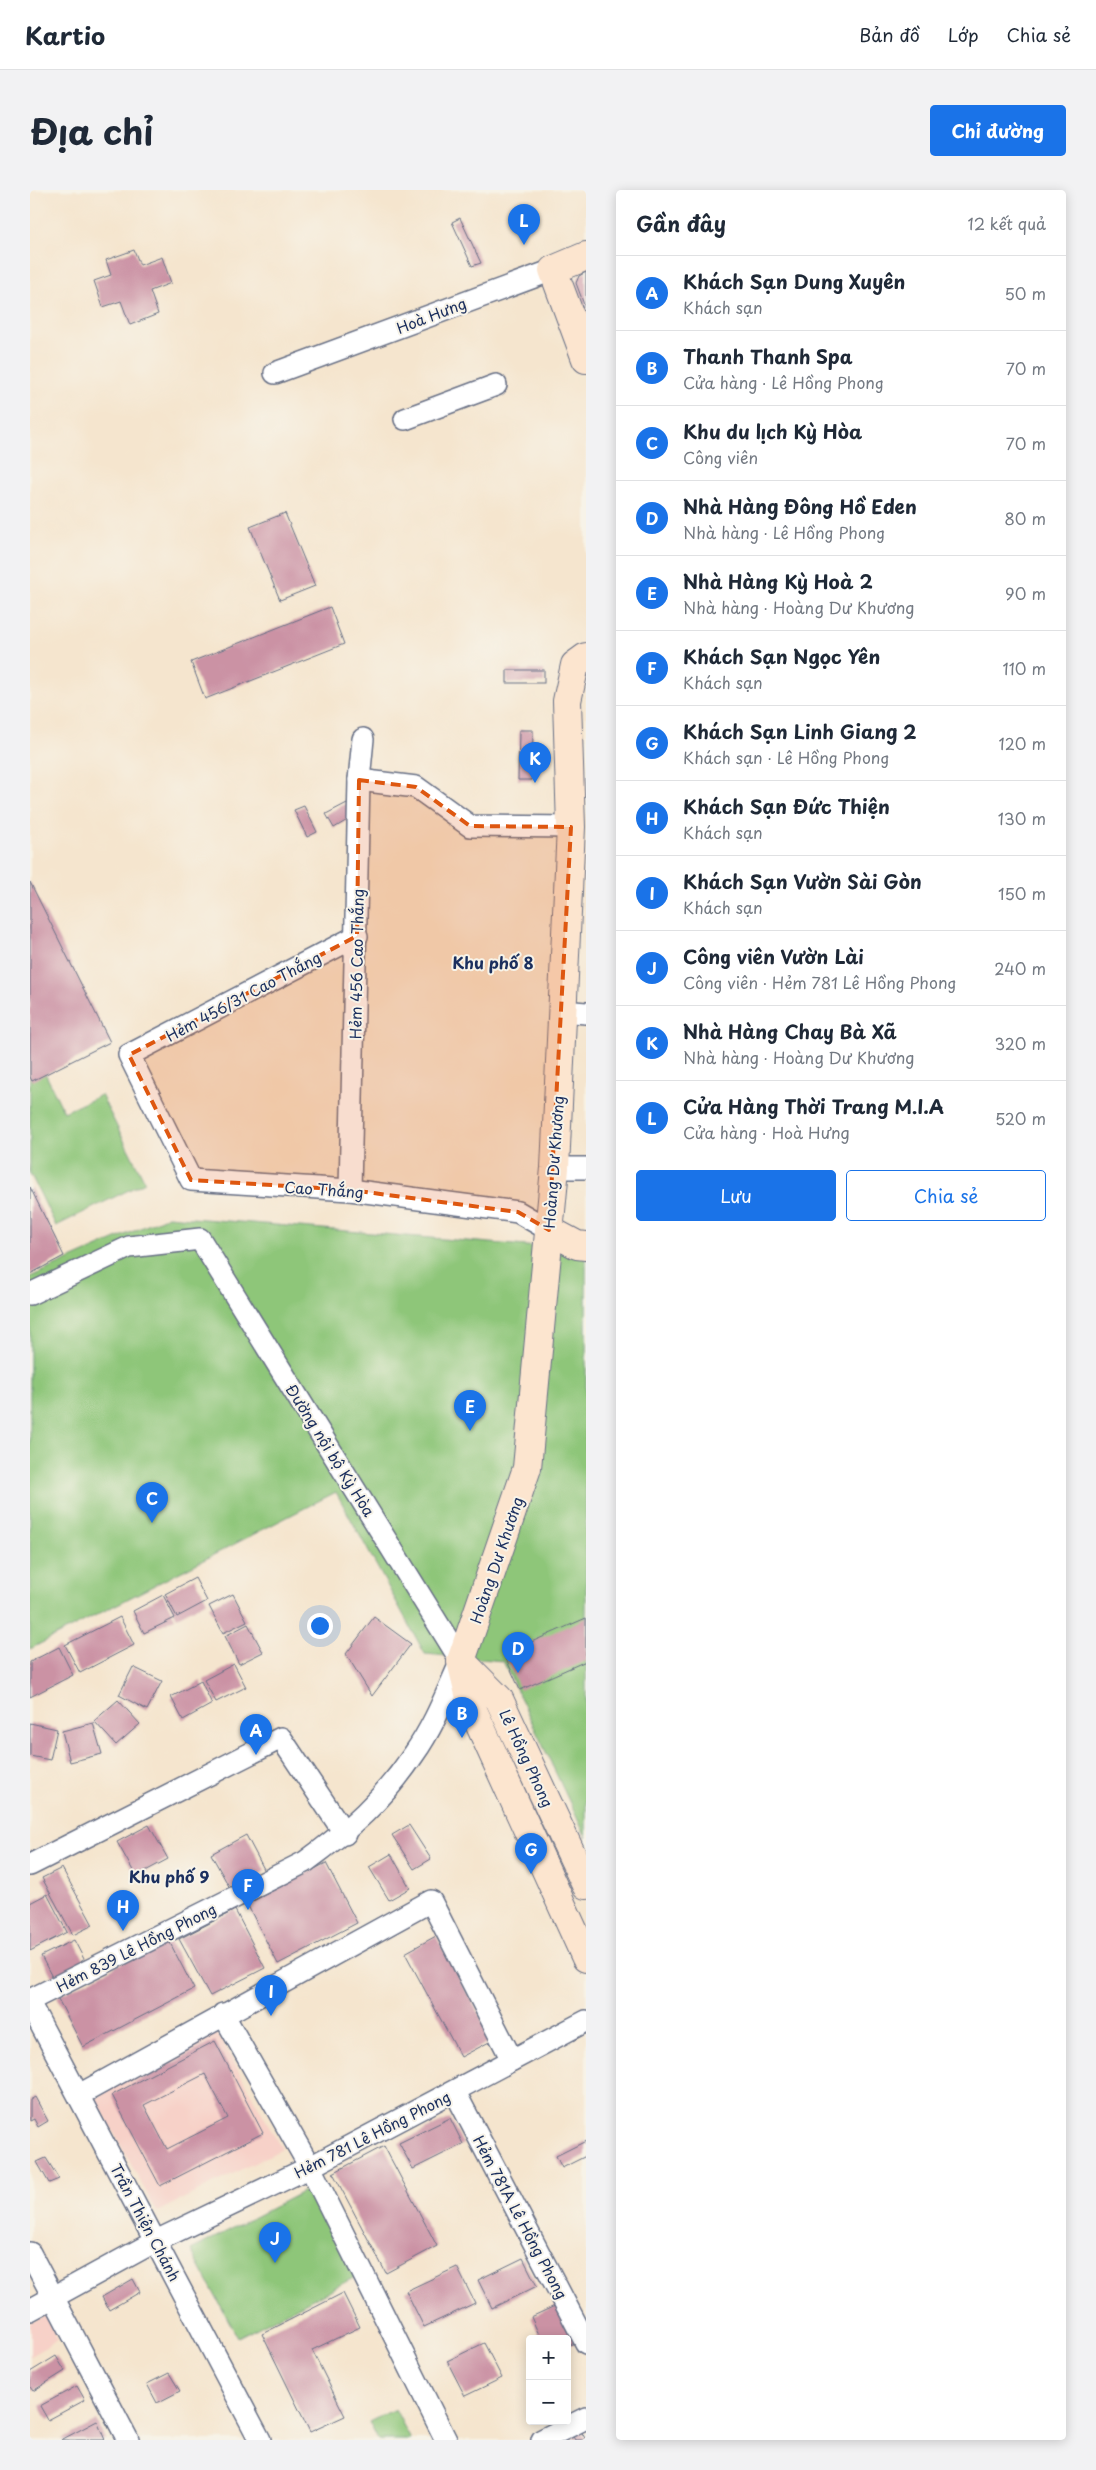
<!DOCTYPE html>
<html lang="vi">
<head>
<meta charset="utf-8">
<style>
	body { margin:0; font-family:"Playpen Sans",sans-serif; background:#f2f2f3; color:#1f2937 }
	.controls { position:absolute; right:15px; bottom:15px; display:grid; overflow:hidden; border-radius:5px; box-shadow:0 2px 12px #0003 }
	.controls button { width:45px; height:45px; display:grid; place-items:center; padding:0; border:0; border-bottom:1px solid #e0e1e3; background:#fff; color:#1f2937; font:25px sans-serif }
	.you { position:absolute; left:289px; top:1435px; width:18px; height:18px; margin:-12px; border:4px solid #fff; border-radius:50%; background:#1a73e8; box-shadow:0 0 0 8px #1a73e833 }
	.badge { display:grid; place-items:center; width:32px; height:32px; border-radius:50%; background:#1a73e8; color:#fff; font-size:16px; font-weight:700 }
	.pin { position:absolute; translate:-50% -41px; filter:drop-shadow(0 1px 2px #0008) }
	.pin::after { content:''; position:absolute; top:26px; width:18px; height:15px; background:inherit; clip-path:polygon(0 0,100% 0,50% 100%) }
	.list { margin:0; padding:0; list-style:none }
	h2 { display:flex; justify-content:space-between; align-items:center; height:65px; margin:0; padding:0 20px; font-size:21px }
	h2 small { font-size:16px; font-weight:400; color:#747a83 }
	.list li { display:grid; grid-template-columns:32px 1fr auto; gap:15px; align-items:center; box-sizing:border-box; height:75px; padding:0 20px; border-top:1px solid #e0e1e3 }
	.list b { display:block; font-size:19px; white-space:nowrap }
	.list p { margin:0; font-size:16px; white-space:nowrap; color:#747a83 }
	.list em { font-size:16px; font-style:normal; color:#747a83 }
	.actions { display:flex; gap:10px; padding:15px 20px }
	.actions a { flex:1; padding:11px 0; border:1px solid #1a73e8; border-radius:5px; text-align:center; font-size:18px; color:#1a73e8 }
	.actions .main { background:#1a73e8; color:#fff }
	.map { position:relative; flex:none; width:556px; height:2250px; overflow:hidden; border-radius:5px }
	header { display:flex; align-items:center; gap:30px; box-sizing:border-box; height:70px; padding:0 25px; background:#fff; border-bottom:1px solid #e0e1e3 }
	header strong { font-size:24px }
	nav { display:flex; gap:28px; margin-inline-start:auto; font-size:18px }
	.intro { display:flex; align-items:center; justify-content:space-between; box-sizing:border-box; height:120px; padding:0 30px }
	h1 { margin:0; font-size:35px }
	.button { padding:12px 22px; border-radius:5px; background:#1a73e8; color:#fff; font-size:18px; font-weight:700 }
	main { display:flex; gap:30px; padding:0 30px }
	aside { flex:1; background:#fff; border-radius:5px; box-shadow:0 2px 12px #0003 }
	.map>svg:first-child { display:block }
	.built { fill:#f7d1c8 }
	.green { fill:#8ec679; stroke:#547a6c }
	.building { fill:#cb92a4; fill-rule:evenodd }
	.lines { fill:none; stroke-linecap:round; stroke-linejoin:round }
	.street-casing { stroke:#676f85; stroke-width:24 }
	.secondary-casing { stroke:#676f85; stroke-width:30 }
	.street { stroke:#fff; stroke-width:21 }
	.secondary { stroke:#fce5cf; stroke-width:28 }
	.marked { fill:#de5710; fill-opacity:0.2; stroke:#de5710; stroke-width:4; stroke-dasharray:10 6; stroke-linejoin:round }
	.labels { text-anchor:middle; dominant-baseline:central; stroke-width:4; stroke-linejoin:round; paint-order:stroke }
	.street-label { font-size:15px; fill:#1b2f5e; stroke:#f7f3e8 }
	.neighbourhood-label { font-size:16px; font-weight:bold; fill:#1b2f5e; stroke:#f7f3e8 }
</style>
</head>
<body>
<header>
<strong>Kartio</strong>
<nav><a>Bản đồ</a><a>Lớp</a><a>Chia sẻ</a></nav>
</header>
<div class="intro"><h1>Địa chỉ</h1><a class="button">Chỉ đường</a></div>
<main>
<div class="map">
<svg width="556" height="2250" viewBox="0 0 556 2250">
	<rect width="100%" height="100%" fill="#f7f3e8"/>
	<filter id="ink" filterUnits="userSpaceOnUse"><feTurbulence type="fractalNoise" baseFrequency=".02" numOctaves="2"/><feDisplacementMap in="SourceGraphic" scale="10" xChannelSelector="R" yChannelSelector="G"/><feConvolveMatrix kernelMatrix="1 2 1 2 8 2 1 2 1" color-interpolation-filters="sRGB"/></filter>
	<filter id="wash" filterUnits="userSpaceOnUse"><feTurbulence type="fractalNoise" baseFrequency=".0096" numOctaves="4" result="noise"/><feDisplacementMap in="SourceGraphic" scale="20" xChannelSelector="R" yChannelSelector="G"/><feGaussianBlur stdDeviation="1.12" result="paint"/><feColorMatrix in="noise" values="0 0 0 0 0 0 0 0 0 0 0 0 0 0 0 0 0 1.4 0 .05"/><feComposite in="paint" operator="in"/></filter>
	<g filter="url(#wash)">
		<rect width="100%" height="100%" fill="#f5e5ce"/>
		<g class="built">
			<polygon points="185,1839 252,1959 127,2022 65,1908"/>
			<polygon points="15,2125 28,2150 0,2166 0,2133"/>
		</g>
		<g class="green">
			<polygon points="0,852 34,922 71,905 115,992 26,1036 0,983"/>
			<polygon points="138,1026 556,1061 556,1647 473,1471 395,1464 306,1302 0,1459 0,1087"/>
			<polygon points="282,1997 329,2085 208,2148 161,2060"/>
			<polygon points="365,2219 381,2250 348,2250 339,2232"/>
		</g>
		<g id="blocks">
			<g class="building">
				<polygon points="430,28 451,73 442,76 422,32"/>
				<polygon points="104,60 110,75 132,67 141,93 120,101 128,124 100,135 91,111 73,117 64,91 81,85 76,70"/>
				<polygon points="556,82 556,120 546,93 549,86"/>
				<polygon points="255,323 285,396 250,410 220,337"/>
				<polygon points="300,417 314,454 175,509 161,472"/>
				<rect x="477" y="480" width="37" height="13"/>
				<polygon points="489,540 503,540 502,590 488,590"/>
				<polygon points="317,613 324,626 304,638 296,624"/>
				<polygon points="274,616 287,642 277,647 264,620"/>
				<polygon points="0,692 80,852 2,891 0,887"/>
				<polygon points="0,997 34,1066 0,1084"/>
				<polygon points="165,1388 177,1411 147,1427 135,1404"/>
				<polygon points="203,1404 217,1431 193,1443 179,1416"/>
				<polygon points="133,1405 145,1428 114,1443 103,1421"/>
				<polygon points="90,1427 104,1455 50,1483 35,1455"/>
				<polygon points="344,1427 381,1454 342,1506 316,1464"/>
				<polygon points="556,1428 556,1471 490,1500 474,1464"/>
				<polygon points="218,1434 233,1462 209,1474 195,1446"/>
				<polygon points="29,1457 43,1485 0,1507 0,1472"/>
				<polygon points="204,1474 216,1497 186,1512 174,1490"/>
				<polygon points="103,1477 132,1491 117,1520 89,1505"/>
				<polygon points="171,1491 182,1514 153,1530 141,1507"/>
				<polygon points="88,1510 110,1534 86,1555 64,1531"/>
				<polygon points="0,1533 27,1539 20,1570 0,1566"/>
				<polygon points="63,1533 72,1564 40,1572 32,1541"/>
				<polygon points="119,1635 138,1669 106,1686 87,1652"/>
				<polygon points="379,1635 401,1669 384,1679 362,1645"/>
				<polygon points="216,1645 235,1681 201,1700 181,1664"/>
				<polygon points="361,1664 380,1698 359,1710 339,1677"/>
				<polygon points="296,1673 327,1733 248,1774 217,1714"/>
				<polygon points="32,1678 63,1735 43,1745 12,1688"/>
				<polygon points="17,1704 37,1742 0,1761 0,1713"/>
				<polygon points="205,1720 235,1778 180,1806 149,1749"/>
				<polygon points="406,1746 463,1850 431,1867 375,1763"/>
				<polygon points="138,1749 164,1799 53,1857 27,1807"/>
				<polygon points="44,1750 55,1771 22,1787 11,1766"/>
				<path d="M185,1851l48,92 -103,53 -48,-91zM175,1884l23,44 -61,31 -23,-44z"/>
				<polygon points="5,1907 18,1931 8,1937 4,1929 0,1931 0,1910"/>
				<polygon points="420,1928 433,1954 383,1979 369,1953"/>
				<polygon points="556,1951 556,1966 532,1978 526,1966"/>
				<polygon points="354,1956 407,2056 356,2083 303,1983"/>
				<polygon points="16,1968 29,1989 19,1993 7,1972"/>
				<polygon points="493,2068 507,2096 462,2118 448,2090"/>
				<polygon points="427,2077 445,2113 394,2137 376,2101"/>
				<polygon points="103,2089 110,2102 79,2120 72,2107"/>
				<polygon points="313,2103 330,2137 282,2160 315,2226 280,2242 232,2144"/>
				<polygon points="527,2115 545,2153 537,2156 537,2149 511,2149 501,2127"/>
				<polygon points="454,2153 472,2188 435,2206 417,2171"/>
				<polygon points="26,2166 35,2181 3,2201 0,2197 0,2182"/>
				<polygon points="139,2183 150,2201 127,2213 117,2194"/>
				<polygon points="47,2196 55,2210 18,2230 10,2216"/>
				<polygon points="67,2231 75,2250 31,2250"/>
				<polygon points="551,2241 556,2250 545,2250 542,2245"/>
			</g>
		</g>
	</g>
	<g filter="url(#ink)">
		<use href="#blocks" fill-opacity="0" stroke="#676f85" stroke-width="1"/>
		<g class="lines">
			<defs>
				<g id="street">
					<polyline points="245,183 523,80"/>
					<polyline points="375,229 466,195"/>
					<polyline points="329,590 386,597 440,636 541,637"/>
					<polyline points="327,746 99,865 161,990 320,1000 488,1022 519,1040"/>
					<polyline points="532,821 556,823"/>
					<polyline points="525,978 556,978"/>
					<polyline points="320,1000 329,590 333,549"/>
					<path d="M0,1104l99,-47 71,-8 261,422c-14,31 -27,65 -47,93 -30,45 -65,76 -109,108l-275,138"/>
					<polyline points="0,1675 251,1548 315,1644"/>
					<polyline points="0,1814 230,2250"/>
					<polyline points="193,1824 280,1977 416,2250"/>
					<polyline points="425,1902 556,2153"/>
					<polyline points="49,1905 401,1711 482,1870"/>
					<polyline points="0,2063 98,2250"/>
					<polyline points="0,2120 126,2051 280,1977 556,1831"/>
					<polyline points="512,2250 556,2228"/>
				</g>
				<g id="secondary">
					<polyline points="556,66 523,80 556,169"/>
					<polyline points="519,1040 547,1055 556,1056"/>
					<polyline points="431,1471 497,1278 525,978 541,637 537,511 545,475 556,467"/>
					<polyline points="431,1471 443,1520 556,1768"/>
					<polyline points="432,1472 469,1509 556,1695"/>
				</g>
			</defs>
			<use href="#street" class="street-casing"/>
			<use href="#secondary" class="secondary-casing"/>
			<use href="#street" class="street"/>
			<use href="#secondary" class="secondary"/>
		</g>
	</g>
	<path class="marked" d="M329,590l57,7 54,39 101,1 -22,403 -31,-18 -168,-22 -159,-10 -62,-125 228,-119z"/>
	<g class="labels">
		<g class="street-label">
			<text transform="translate(401 125) rotate(-21)">Hoà Hưng</text>
			<text transform="translate(326 774) rotate(-89)">Hẻm 456 Cao Thắng</text>
			<text transform="translate(213 806) rotate(-28)">Hẻm 456/31 Cao Thắng</text>
			<text transform="translate(523 972) rotate(-86)">Hoàng Dư Khương</text>
			<text transform="translate(294 999) rotate(4)">Cao Thắng</text>
			<text transform="translate(301 1260) rotate(58)">Đường nội bộ Kỳ Hòa</text>
			<text transform="translate(466 1370) rotate(-71)">Hoàng Dư Khương</text>
			<text transform="translate(497 1568) rotate(65)">Lê Hồng Phong</text>
			<text transform="translate(106 1757) rotate(-27)">Hẻm 839 Lê Hồng Phong</text>
			<text transform="translate(342 1944) rotate(-27)">Hẻm 781 Lê Hồng Phong</text>
			<text transform="translate(491 2027) rotate(62)">Hẻm 781A Lê Hồng Phong</text>
			<text transform="translate(116 2032) rotate(62)">Trần Thiện Chánh</text>
		</g>
		<g class="neighbourhood-label">
			<text x="463" y="772">Khu phố 8</text>
			<text x="139" y="1686">Khu phố 9</text>
		</g>
	</g>
</svg>
<div class="controls">
<button>+</button>
<button>−</button>
</div>
<div class="you"></div>
<div class="pin badge" style="left:226px;top:1565px">A</div>
<div class="pin badge" style="left:432px;top:1548px">B</div>
<div class="pin badge" style="left:122px;top:1333px">C</div>
<div class="pin badge" style="left:488px;top:1483px">D</div>
<div class="pin badge" style="left:440px;top:1241px">E</div>
<div class="pin badge" style="left:218px;top:1720px">F</div>
<div class="pin badge" style="left:501px;top:1684px">G</div>
<div class="pin badge" style="left:93px;top:1741px">H</div>
<div class="pin badge" style="left:241px;top:1826px">I</div>
<div class="pin badge" style="left:245px;top:2073px">J</div>
<div class="pin badge" style="left:505px;top:593px">K</div>
<div class="pin badge" style="left:494px;top:55px">L</div>
</div>
<aside>
<h2>Gần đây<small>12 kết quả</small></h2>
<ul class="list">
<li><span class="badge">A</span><div><b>Khách Sạn Dung Xuyên</b><p>Khách sạn</p></div><em>50 m</em></li>
<li><span class="badge">B</span><div><b>Thanh Thanh Spa</b><p>Cửa hàng · Lê Hồng Phong</p></div><em>70 m</em></li>
<li><span class="badge">C</span><div><b>Khu du lịch Kỳ Hòa</b><p>Công viên</p></div><em>70 m</em></li>
<li><span class="badge">D</span><div><b>Nhà Hàng Đông Hồ Eden</b><p>Nhà hàng · Lê Hồng Phong</p></div><em>80 m</em></li>
<li><span class="badge">E</span><div><b>Nhà Hàng Kỳ Hoà 2</b><p>Nhà hàng · Hoàng Dư Khương</p></div><em>90 m</em></li>
<li><span class="badge">F</span><div><b>Khách Sạn Ngọc Yên</b><p>Khách sạn</p></div><em>110 m</em></li>
<li><span class="badge">G</span><div><b>Khách Sạn Linh Giang 2</b><p>Khách sạn · Lê Hồng Phong</p></div><em>120 m</em></li>
<li><span class="badge">H</span><div><b>Khách Sạn Đức Thiện</b><p>Khách sạn</p></div><em>130 m</em></li>
<li><span class="badge">I</span><div><b>Khách Sạn Vườn Sài Gòn</b><p>Khách sạn</p></div><em>150 m</em></li>
<li><span class="badge">J</span><div><b>Công viên Vườn Lài</b><p>Công viên · Hẻm 781 Lê Hồng Phong</p></div><em>240 m</em></li>
<li><span class="badge">K</span><div><b>Nhà Hàng Chay Bà Xã</b><p>Nhà hàng · Hoàng Dư Khương</p></div><em>320 m</em></li>
<li><span class="badge">L</span><div><b>Cửa Hàng Thời Trang M.I.A</b><p>Cửa hàng · Hoà Hưng</p></div><em>520 m</em></li>
</ul>
<div class="actions"><a class="main">Lưu</a><a>Chia sẻ</a></div>
</aside>
</main>
</body>
</html>
